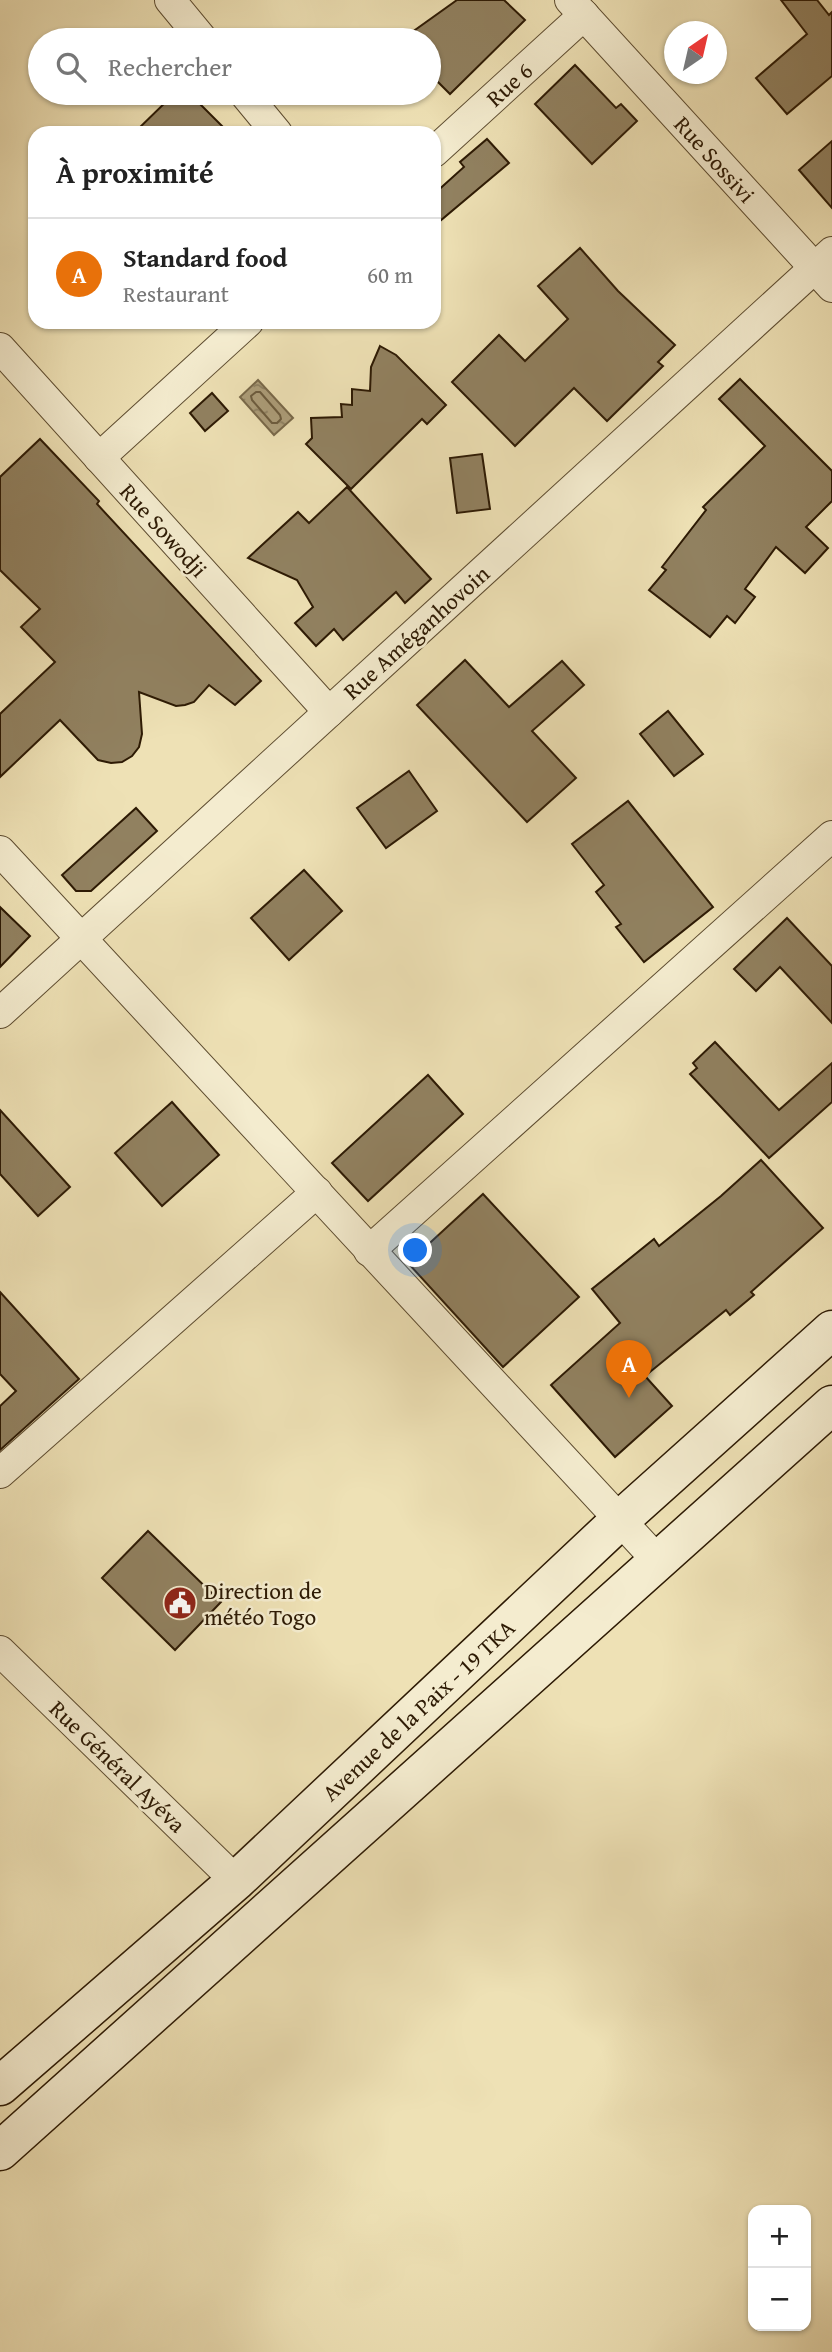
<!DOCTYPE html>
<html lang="fr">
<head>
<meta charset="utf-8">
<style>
	body { margin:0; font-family:"Gentium Book Plus",serif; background:#f6f6f6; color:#222 }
	.controls { position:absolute; right:21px; bottom:21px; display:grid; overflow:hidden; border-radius:14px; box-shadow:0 2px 5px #0004 }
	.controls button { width:63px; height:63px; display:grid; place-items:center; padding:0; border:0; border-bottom:2px solid #e0e0e0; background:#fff; color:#222; font:35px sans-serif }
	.compass { position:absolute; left:664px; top:21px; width:63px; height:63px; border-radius:50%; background:#fff; box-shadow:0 2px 5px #0004; rotate:34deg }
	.you { position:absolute; left:416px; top:1251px; width:24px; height:24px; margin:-18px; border:5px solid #fff; border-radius:50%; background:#1a73e8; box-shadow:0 0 0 10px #1a73e833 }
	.badge { display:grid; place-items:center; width:46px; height:46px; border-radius:50%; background:#7c3aed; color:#fff; font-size:23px; font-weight:700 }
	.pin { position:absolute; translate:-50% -58px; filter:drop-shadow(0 2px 4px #0008) }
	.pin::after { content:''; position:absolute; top:37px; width:24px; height:21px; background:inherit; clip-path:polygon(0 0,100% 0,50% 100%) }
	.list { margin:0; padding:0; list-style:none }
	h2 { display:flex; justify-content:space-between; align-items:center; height:91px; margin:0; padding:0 28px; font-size:30px }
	h2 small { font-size:23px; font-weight:400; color:#767676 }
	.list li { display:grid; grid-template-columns:46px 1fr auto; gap:21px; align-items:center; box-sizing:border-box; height:112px; padding:0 28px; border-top:2px solid #e0e0e0 }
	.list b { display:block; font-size:26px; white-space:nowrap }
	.list p { margin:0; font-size:23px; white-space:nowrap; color:#767676 }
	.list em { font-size:23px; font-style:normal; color:#767676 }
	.icon { flex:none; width:38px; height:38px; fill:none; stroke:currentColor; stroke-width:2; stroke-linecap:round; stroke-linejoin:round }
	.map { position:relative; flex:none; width:832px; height:2352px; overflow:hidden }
	.search { position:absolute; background:#fff; box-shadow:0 2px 5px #0004; left:28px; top:28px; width:413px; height:77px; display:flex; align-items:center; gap:18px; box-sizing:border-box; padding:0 24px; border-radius:38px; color:#767676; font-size:26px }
	.panel { position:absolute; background:#fff; box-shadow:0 2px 5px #0004; left:28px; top:126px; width:413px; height:203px; border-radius:21px }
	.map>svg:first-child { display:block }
	.water { fill:url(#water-ripples); stroke:#79694a; stroke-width:2 }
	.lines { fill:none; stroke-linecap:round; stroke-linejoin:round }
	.shore { stroke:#6c5c3e; stroke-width:2 }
	.building { fill:#918160; stroke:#2d1a04; stroke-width:2 }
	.street-casing { stroke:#5d4c30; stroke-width:32 }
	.secondary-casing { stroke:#2d1a04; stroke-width:41 }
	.street { stroke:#f4eccf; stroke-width:30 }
	.secondary { stroke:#f4eccf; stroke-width:38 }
	.labels { text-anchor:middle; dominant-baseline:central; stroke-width:5; stroke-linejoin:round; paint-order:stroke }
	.street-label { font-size:23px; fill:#2d1a04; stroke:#f4eccf }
	.poi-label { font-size:23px; fill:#2d1a04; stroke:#f4eccf; text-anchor:start }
</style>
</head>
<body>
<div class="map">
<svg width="832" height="2352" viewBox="0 0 832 2352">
	<defs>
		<pattern id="water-ripples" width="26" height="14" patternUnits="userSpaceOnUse" patternTransform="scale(1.75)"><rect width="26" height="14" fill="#ac9d79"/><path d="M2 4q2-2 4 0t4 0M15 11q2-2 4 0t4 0" fill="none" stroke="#8c7f61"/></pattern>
	</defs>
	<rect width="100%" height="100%" fill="#eee1b5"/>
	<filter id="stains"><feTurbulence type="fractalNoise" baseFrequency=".00286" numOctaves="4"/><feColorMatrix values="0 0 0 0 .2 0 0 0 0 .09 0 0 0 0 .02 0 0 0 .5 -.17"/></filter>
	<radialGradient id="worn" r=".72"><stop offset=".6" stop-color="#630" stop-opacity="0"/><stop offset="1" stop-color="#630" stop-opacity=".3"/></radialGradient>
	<polygon class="water" points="258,380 293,418 274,435 240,397"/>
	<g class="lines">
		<polygon class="shore" points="256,392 260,392 280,415 281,419 277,423 272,423 252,400 251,396"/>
	</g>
	<g class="building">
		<polygon points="457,0 504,0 525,20 450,94 429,73 429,40 401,40"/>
		<polygon points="781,0 817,0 829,15 832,12 832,76 787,114 756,78 807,34"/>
		<polygon points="575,65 616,108 621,104 637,121 592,164 535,104"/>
		<polygon points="175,93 189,93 229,133 134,133"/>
		<polygon points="487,139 509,163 434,226 434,194 464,167 460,162"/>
		<polygon points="832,141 832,208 799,170"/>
		<polygon points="580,248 618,291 675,345 658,362 663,366 607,421 574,388 515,446 452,382 499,335 525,361 568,319 538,286"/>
		<polygon points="380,346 396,355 446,405 427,424 422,419 351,489 306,444 312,438 311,418 342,417 341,404 352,405 352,389 370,391 371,367"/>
		<polygon points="740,379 832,471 832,501 806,527 828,548 805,573 776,547 745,589 755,597 735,623 727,616 710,637 649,590 666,570 662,567 706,510 703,507 765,446 719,399"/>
		<polygon points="212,393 228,411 205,431 190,413"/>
		<polygon points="40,439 99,501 97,504 261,681 235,705 209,685 194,702 185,705 176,706 139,692 142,734 139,747 132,756 122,762 111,763 98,760 60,720 0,777 0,714 55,662 21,627 40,609 0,570 0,477"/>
		<polygon points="482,454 490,509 457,513 450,458"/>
		<polygon points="347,487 431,579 405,603 396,592 343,640 334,629 316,646 295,623 313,607 297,580 248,558 298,512 309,523"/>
		<polygon points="465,660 509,707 562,661 584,685 532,731 576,778 527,822 417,705"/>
		<polygon points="668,711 703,754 674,776 640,734"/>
		<polygon points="409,771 437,811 386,848 357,808"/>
		<polygon points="628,801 713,907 644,962 616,927 621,924 596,892 604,885 572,844"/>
		<polygon points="136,808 157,831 91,891 76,891 62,875"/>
		<polygon points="304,870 342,911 289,960 251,918"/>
		<polygon points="0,907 30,936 0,967"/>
		<polygon points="787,918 832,966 832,1023 780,967 756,991 734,969"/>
		<polygon points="715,1042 779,1110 832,1063 832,1102 769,1158 690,1074 697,1068 693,1063"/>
		<polygon points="428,1075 463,1114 368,1201 332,1163"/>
		<polygon points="172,1102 219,1155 162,1206 115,1153"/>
		<polygon points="0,1110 70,1187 38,1216 0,1174"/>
		<polygon points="761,1160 823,1228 751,1292 754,1295 730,1315 726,1310 645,1376 672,1406 615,1457 551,1385 620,1323 592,1289 654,1239 659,1246 721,1196"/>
		<polygon points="483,1194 579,1297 503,1367 408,1263"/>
		<polygon points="0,1292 79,1379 0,1450 0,1406 16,1391 0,1374"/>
		<polygon points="148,1531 221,1602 175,1650 102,1578"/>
	</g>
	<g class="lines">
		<defs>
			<g id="street">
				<polyline points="170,0 203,40"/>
				<polyline points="570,0 832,287"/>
				<polyline points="244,93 277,133"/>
				<polyline points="434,152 584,15"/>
				<polyline points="0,348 329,712"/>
				<polyline points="99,458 248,322"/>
				<polyline points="0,851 658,1561"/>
				<polyline points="0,1013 832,252"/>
				<polyline points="369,1251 832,836"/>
				<polyline points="0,1473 317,1192"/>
				<polyline points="0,1651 236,1881"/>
			</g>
			<g id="secondary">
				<polyline points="0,2086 236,1881 619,1521 832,1330"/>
				<polyline points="0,2151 832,1405"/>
			</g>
		</defs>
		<use href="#street" class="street-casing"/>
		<use href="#secondary" class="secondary-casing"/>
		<use href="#street" class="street"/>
		<use href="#secondary" class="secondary"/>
	</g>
	<defs>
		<symbol id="civic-disc" viewBox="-11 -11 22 22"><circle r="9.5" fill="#8f2418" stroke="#f4eccf"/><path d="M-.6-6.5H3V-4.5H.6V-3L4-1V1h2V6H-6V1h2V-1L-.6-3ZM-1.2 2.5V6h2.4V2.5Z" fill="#fff"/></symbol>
	</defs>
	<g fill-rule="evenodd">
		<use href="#civic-disc" x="161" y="1584" width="38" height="38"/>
	</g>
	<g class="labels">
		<g class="street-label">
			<text transform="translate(509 84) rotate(-42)">Rue 6</text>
			<text transform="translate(715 159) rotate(48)">Rue Sossivi</text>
			<text transform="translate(164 530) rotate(48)">Rue Sowodji</text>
			<text transform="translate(416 632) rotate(-42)">Rue Améganhovoin</text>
			<text transform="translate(418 1710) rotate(-43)">Avenue de la Paix - 19 TKA</text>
			<text transform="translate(118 1766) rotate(44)">Rue Général Ayéva</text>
		</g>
		<g class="poi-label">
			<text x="204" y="1590">Direction de<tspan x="204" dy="26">météo Togo</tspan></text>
		</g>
	</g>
	<rect width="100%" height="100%" filter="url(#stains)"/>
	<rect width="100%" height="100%" fill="url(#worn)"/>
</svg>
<div class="controls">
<button>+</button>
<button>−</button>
</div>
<svg class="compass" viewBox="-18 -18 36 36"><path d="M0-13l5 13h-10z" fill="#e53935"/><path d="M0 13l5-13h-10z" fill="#767676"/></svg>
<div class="you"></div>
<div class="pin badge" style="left:629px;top:1398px;background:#e8710a">A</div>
<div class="search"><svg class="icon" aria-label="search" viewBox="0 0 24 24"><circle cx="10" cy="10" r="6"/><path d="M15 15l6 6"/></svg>Rechercher</div>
<section class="panel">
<h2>À proximité<small></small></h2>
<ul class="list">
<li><span class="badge" style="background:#e8710a">A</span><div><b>Standard food</b><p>Restaurant</p></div><em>60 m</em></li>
</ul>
</section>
</div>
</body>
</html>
